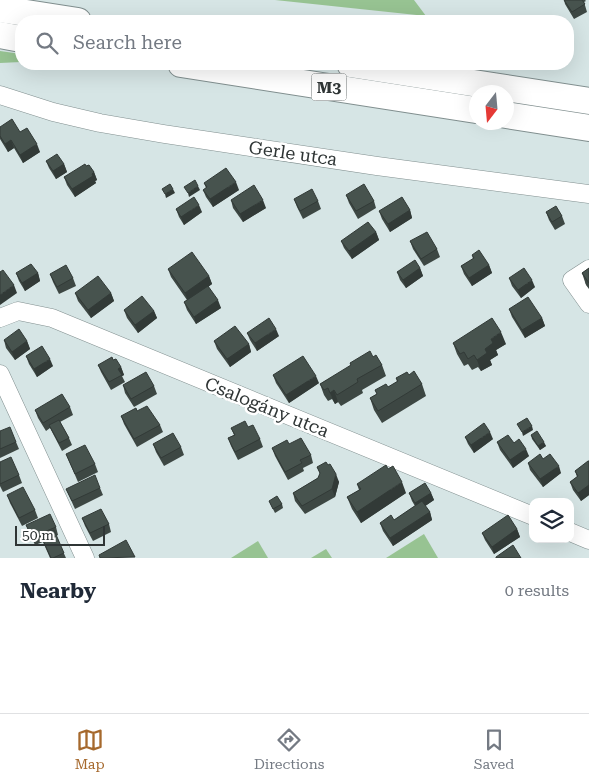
<!DOCTYPE html>
<html lang="en">
<head>
<meta charset="utf-8">
<style>
	body { margin:0; font-family:"Roboto Serif",serif; background:#f2f2f3; color:#1f2937 }
	.controls { position:absolute; right:15px; bottom:15px; display:grid; overflow:hidden; border-radius:10px; box-shadow:0 5px 20px #0002 }
	.controls button { width:45px; height:45px; display:grid; place-items:center; padding:0; border:0; border-bottom:1px solid #e0e1e3; background:#fff; color:#1f2937; font:25px sans-serif }
	.compass { position:absolute; left:469px; top:85px; width:45px; height:45px; border-radius:50%; background:#fff; box-shadow:0 5px 20px #0002; rotate:196deg }
	.scale { position:absolute; left:15px; bottom:12px; width:90px; box-sizing:border-box; padding-left:5px; border:2px solid #2f3535; border-top:0; font-size:14px; line-height:18px; white-space:nowrap; color:#2f3535; -webkit-text-stroke:4px #fff; paint-order:stroke }
	.list { margin:0; padding:0; list-style:none }
	h2 { display:flex; justify-content:space-between; align-items:center; height:65px; margin:0; padding:0 20px; font-size:21px }
	h2 small { font-size:16px; font-weight:400; color:#747a83 }
	.icon { flex:none; width:28px; height:28px; fill:none; stroke:currentColor; stroke-width:2; stroke-linecap:round; stroke-linejoin:round }
	.map { position:relative; flex:none; width:589px; height:558px; overflow:hidden }
	.search { position:absolute; background:#fff; box-shadow:0 5px 20px #0002; left:15px; right:15px; top:15px; height:55px; display:flex; align-items:center; gap:12px; box-sizing:border-box; padding:0 18px; border-radius:20px; color:#747a83; font-size:19px }
	.sheet { height:155px; background:#fff }
	nav { display:flex; justify-content:space-around; align-items:center; box-sizing:border-box; height:70px; border-top:1px solid #e0e1e3; background:#fff; font-size:14px; color:#747a83 }
	nav a { display:grid; justify-items:center; gap:2px }
	nav .on { color:#a6692d }
	.map>svg:first-child { display:block }
	.green { fill:#97c392 }
	.lines { fill:none; stroke-linecap:round; stroke-linejoin:round }
	.minor-casing { stroke:#818f8f; stroke-width:19 }
	.highway-casing { stroke:#818f8f; stroke-width:28 }
	.minor { stroke:#fff; stroke-width:18 }
	.highway { stroke:#fff; stroke-width:26 }
	.wall { fill:#3d4743 }
	.shaded-wall { fill:#323a37 }
	.building { fill:#47534e; stroke:#323a37 }
	.labels { text-anchor:middle; dominant-baseline:central; stroke-width:5; stroke-linejoin:round; paint-order:stroke }
	.shield { fill:#fff; stroke:#6d7272; stroke-width:1 }
	.shield-label { font-size:16px; font-weight:bold; fill:#2f3535 }
	.street-label { font-size:18px; fill:#2f3535; stroke:#fff }
</style>
</head>
<body>
<div class="map">
<svg width="589" height="558" viewBox="0 0 589 558">
	<rect width="100%" height="100%" fill="#d6e5e5"/>
	<g class="green">
		<polygon points="275,0 414,0 426,16"/>
		<polygon points="0,51 21,54 21,62 0,63"/>
		<polygon points="424,534 438,558 386,558"/>
		<polygon points="258,541 268,558 231,558"/>
		<polygon points="326,549 332,558 311,558"/>
	</g>
	<g class="lines">
		<defs>
			<g id="minor">
				<polyline points="0,95 53,112 100,123 164,134 377,166 589,194"/>
				<polyline points="589,269 572,280 589,304"/>
				<polyline points="0,318 18,311 52,318 533,516"/>
				<polyline points="0,374 85,558"/>
				<polyline points="570,532 589,540"/>
			</g>
			<g id="highway">
				<polyline points="0,9 78,21"/>
				<polyline points="0,35 21,39"/>
				<polyline points="181,64 476,110"/>
				<polyline points="350,64 589,101"/>
				<polyline points="506,115 589,128"/>
			</g>
		</defs>
		<use href="#minor" class="minor-casing"/>
		<use href="#highway" class="highway-casing"/>
		<use href="#minor" class="minor"/>
		<use href="#highway" class="highway"/>
	</g>
	<g class="wall">
		<polygon points="564,0 585,0 586,1 584,2 587,12 574,19 565,4"/>
		<polygon points="0,127 20,132 40,152 23,163 14,148 8,152 0,139"/>
		<polygon points="46,161 64,164 67,172 56,179 49,168"/>
		<polygon points="86,166 94,172 97,180 95,181 96,183 75,197 67,185 64,177"/>
		<polygon points="204,183 239,190 213,207 206,197 203,190 206,188"/>
		<polygon points="346,195 374,201 376,208 358,219 349,203"/>
		<polygon points="294,199 318,201 321,209 303,219 297,207"/>
		<polygon points="231,200 266,208 243,222 233,208"/>
		<polygon points="176,209 202,212 184,225 179,217"/>
		<polygon points="410,210 412,218 390,232 382,219 379,211"/>
		<polygon points="546,212 562,216 565,224 555,230 549,220"/>
		<polygon points="376,232 379,240 352,259 344,248 341,241"/>
		<polygon points="410,241 437,249 440,257 424,266 413,249"/>
		<polygon points="472,255 489,265 492,273 472,286 464,274 461,266 473,259"/>
		<polygon points="420,268 423,276 406,288 400,280 397,272"/>
		<polygon points="589,268 589,289 586,285 582,273"/>
		<polygon points="168,269 209,276 212,284 208,287 221,308 196,324 187,310 184,302 187,300 171,277"/>
		<polygon points="16,273 38,273 40,281 25,291 19,281"/>
		<polygon points="50,274 73,278 76,286 59,294 53,282"/>
		<polygon points="509,278 535,287 521,298 512,286"/>
		<polygon points="75,293 111,293 114,301 91,318 78,301"/>
		<polygon points="509,309 542,318 545,326 525,338 512,317"/>
		<polygon points="124,310 154,311 157,318 138,333 127,318"/>
		<polygon points="247,333 279,336 257,351 250,340"/>
		<polygon points="4,340 27,341 30,349 15,360 6,348"/>
		<polygon points="214,341 249,344 251,352 230,367 217,349"/>
		<polygon points="453,343 506,344 496,350 498,355 490,360 492,365 481,371 478,367 472,370 468,364 464,366 457,354"/>
		<polygon points="26,356 53,366 37,377 29,364"/>
		<polygon points="373,357 382,365 386,376 362,390 363,393 341,406 338,402 335,404 332,399 328,401 324,395 320,384 351,366 350,363"/>
		<polygon points="113,360 121,367 124,375 122,376 125,382 111,390 101,372 98,365"/>
		<polygon points="273,375 319,383 289,403 276,383"/>
		<polygon points="409,375 422,384 426,396 382,423 374,410 370,398 377,394 375,390 388,387 397,382 396,378"/>
		<polygon points="123,385 154,386 157,394 134,407 125,393"/>
		<polygon points="70,407 73,415 60,422 69,438 72,445 62,451 50,428 46,431 38,418 35,410"/>
		<polygon points="137,411 160,425 163,432 137,447 124,424 121,416"/>
		<polygon points="248,427 260,439 263,447 238,460 231,446 228,438 234,435 231,428"/>
		<polygon points="0,431 16,442 19,449 0,458"/>
		<polygon points="531,435 546,446 540,450 532,439"/>
		<polygon points="465,437 493,439 474,453 468,444"/>
		<polygon points="497,442 514,443 529,456 513,468 500,450"/>
		<polygon points="153,444 181,447 184,455 164,466 156,452"/>
		<polygon points="289,444 311,455 313,463 303,468 304,471 288,480 275,456 272,448"/>
		<polygon points="66,454 95,464 98,472 78,482"/>
		<polygon points="543,459 561,473 543,487 530,470 528,463"/>
		<polygon points="589,461 589,495 581,501 573,490 570,482 577,477 575,471"/>
		<polygon points="0,462 19,475 22,483 3,492 0,486"/>
		<polygon points="328,465 339,482 335,497 305,514 295,501 293,493 318,478 320,474 317,467"/>
		<polygon points="357,484 406,493 361,523 352,509 347,497 359,490"/>
		<polygon points="100,488 103,495 75,509 66,489"/>
		<polygon points="409,493 431,493 434,500 425,506 430,512 432,520 393,546 383,531 380,523 394,520 415,506 412,501"/>
		<polygon points="7,495 35,510 38,518 22,526 10,503"/>
		<polygon points="269,501 282,504 283,508 275,513"/>
		<polygon points="82,518 109,524 111,532 93,541 85,526"/>
		<polygon points="26,525 56,527 58,535 56,536 66,558 50,558 43,542 35,545"/>
		<polygon points="517,529 520,537 494,554 485,540 482,533"/>
	</g>
	<g class="shaded-wall">
		<polygon points="11,140 14,148 8,152 5,144"/>
		<polygon points="37,144 40,152 23,163 20,155"/>
		<polygon points="64,164 67,172 56,179 53,171"/>
		<polygon points="94,172 97,180 95,181 96,183 75,197 72,189"/>
		<polygon points="236,182 239,190 213,207 210,199"/>
		<polygon points="198,186 200,190 189,197 188,193"/>
		<polygon points="173,189 175,193 166,198 165,194"/>
		<polygon points="263,200 266,208 243,222 240,214"/>
		<polygon points="199,205 202,212 184,225 181,217"/>
		<polygon points="410,210 412,218 390,232 388,224"/>
		<polygon points="376,232 379,240 352,259 349,251"/>
		<polygon points="489,265 492,273 472,286 469,278"/>
		<polygon points="420,268 423,276 406,288 403,280"/>
		<polygon points="38,273 40,281 25,291 22,283"/>
		<polygon points="209,276 212,284 188,301 185,293"/>
		<polygon points="532,280 535,287 521,298 518,290"/>
		<polygon points="14,285 17,293 0,305 0,295"/>
		<polygon points="111,293 114,301 91,318 88,310"/>
		<polygon points="218,300 221,308 196,324 194,317"/>
		<polygon points="154,311 157,318 138,333 135,325"/>
		<polygon points="542,318 545,326 525,338 522,330"/>
		<polygon points="276,329 279,336 257,351 255,343"/>
		<polygon points="501,332 506,344 496,350 498,355 490,360 492,365 481,371 477,360 491,339"/>
		<polygon points="27,341 30,349 15,360 12,352"/>
		<polygon points="249,344 251,352 230,367 227,359"/>
		<polygon points="50,359 53,366 37,377 34,369"/>
		<polygon points="121,367 124,375 122,376 118,369"/>
		<polygon points="316,376 319,383 289,403 286,395"/>
		<polygon points="334,390 338,402 335,404 330,393"/>
		<polygon points="532,426 533,430 523,436 522,432"/>
		<polygon points="490,432 493,439 474,453 471,445"/>
		<polygon points="544,442 546,446 540,450 538,446"/>
		<polygon points="526,449 529,456 513,468 510,460"/>
		<polygon points="559,466 561,473 543,487 540,479"/>
		<polygon points="336,474 339,482 335,497 332,489"/>
		<polygon points="402,482 406,493 361,523 357,512"/>
		<polygon points="589,485 589,495 581,501 578,493"/>
		<polygon points="431,493 434,500 418,511 415,503"/>
		<polygon points="430,512 432,520 393,546 390,538"/>
		<polygon points="517,529 520,537 494,554 492,547"/>
	</g>
	<g class="building">
		<polygon points="564,0 582,0 585,4 572,12"/>
		<polygon points="12,119 20,132 27,128 37,144 20,155 11,140 5,144 0,136 0,127"/>
		<polygon points="57,154 64,164 53,171 46,161"/>
		<polygon points="85,164 86,166 89,165 94,172 92,174 93,176 72,189 64,177"/>
		<polygon points="226,168 236,182 210,199 203,190 207,187 204,183"/>
		<polygon points="195,180 198,186 188,193 184,187"/>
		<polygon points="170,184 173,189 165,194 162,189"/>
		<polygon points="364,184 374,201 356,211 346,195"/>
		<polygon points="254,185 263,200 240,214 231,200"/>
		<polygon points="312,189 318,201 300,211 294,199"/>
		<polygon points="194,197 199,205 181,217 176,209"/>
		<polygon points="402,197 410,210 388,224 379,211"/>
		<polygon points="556,206 562,216 552,222 546,212"/>
		<polygon points="368,222 376,232 349,251 341,241"/>
		<polygon points="427,232 437,249 421,259 410,241"/>
		<polygon points="479,250 489,265 469,278 461,266 474,258 472,255"/>
		<polygon points="192,252 209,276 185,293 168,269"/>
		<polygon points="415,260 420,268 403,280 397,272"/>
		<polygon points="31,264 38,273 22,283 16,273"/>
		<polygon points="66,265 73,278 57,287 50,274"/>
		<polygon points="524,268 532,280 518,290 509,278"/>
		<polygon points="589,268 589,283 582,273"/>
		<polygon points="3,270 14,285 0,295 0,272"/>
		<polygon points="98,276 111,293 88,310 75,293"/>
		<polygon points="208,286 218,300 194,317 184,302"/>
		<polygon points="142,296 154,311 135,325 124,310"/>
		<polygon points="528,297 542,318 522,330 509,309"/>
		<polygon points="269,318 276,329 255,343 247,333"/>
		<polygon points="492,318 501,332 491,339 493,343 485,349 487,353 477,360 474,355 468,359 464,352 460,354 453,343"/>
		<polygon points="235,326 249,344 227,359 214,341"/>
		<polygon points="19,329 27,341 12,352 4,340"/>
		<polygon points="42,346 50,359 34,369 26,356"/>
		<polygon points="370,351 373,357 376,355 382,365 357,379 358,382 337,395 334,390 330,393 328,388 324,390 320,384 351,365 350,363"/>
		<polygon points="303,356 316,376 286,395 273,375"/>
		<polygon points="112,357 113,360 116,359 121,367 118,369 122,375 109,382 98,365"/>
		<polygon points="414,371 422,384 378,411 370,398 377,394 375,390 386,384 388,387 398,381 396,378 407,372 409,375"/>
		<polygon points="146,372 154,386 131,399 123,385"/>
		<polygon points="62,394 70,407 43,423 35,410"/>
		<polygon points="147,406 160,425 134,439 121,416 136,408 137,411"/>
		<polygon points="527,418 532,426 522,432 517,424"/>
		<polygon points="59,420 69,438 59,443 49,425"/>
		<polygon points="245,421 248,427 253,425 260,439 235,452 228,438 235,435 231,428"/>
		<polygon points="484,423 490,432 471,445 465,437"/>
		<polygon points="10,427 16,442 0,449 0,431"/>
		<polygon points="537,431 544,442 538,446 531,435"/>
		<polygon points="173,433 181,447 161,458 153,444"/>
		<polygon points="508,435 514,443 519,439 526,449 510,460 497,442"/>
		<polygon points="301,438 311,455 300,460 302,463 285,472 272,448 287,440 289,444"/>
		<polygon points="85,445 95,464 75,474 66,454"/>
		<polygon points="540,454 543,459 550,454 559,466 540,479 528,463"/>
		<polygon points="11,457 19,475 0,484 0,462"/>
		<polygon points="588,461 589,461 589,485 578,493 570,482 578,476 575,471"/>
		<polygon points="326,462 328,465 330,464 336,474 332,489 302,506 293,493 318,478 320,473 317,467"/>
		<polygon points="386,465 388,469 393,466 402,482 357,512 347,497 361,489 357,484"/>
		<polygon points="95,475 100,488 72,501 66,489"/>
		<polygon points="425,483 431,493 415,503 409,493"/>
		<polygon points="23,487 35,510 19,518 7,495"/>
		<polygon points="277,496 282,504 273,509 269,501"/>
		<polygon points="422,501 430,512 390,538 380,523 391,515 394,520"/>
		<polygon points="101,509 109,524 90,533 82,518"/>
		<polygon points="50,514 56,527 32,537 26,525"/>
		<polygon points="508,515 517,529 492,547 482,533"/>
		<polygon points="54,530 64,553 53,558 51,558 41,536"/>
		<polygon points="126,540 135,557 100,558 99,555"/>
		<polygon points="513,545 521,558 496,558 496,557"/>
	</g>
	<g class="labels">
		<rect class="shield" x="311.5" y="73.5" width="35" height="27" rx="4"/>
		<g class="shield-label">
			<text x="329" y="87">M3</text>
		</g>
		<g class="street-label">
			<text transform="translate(293 153) rotate(8)">Gerle utca</text>
			<text transform="translate(267 407) rotate(22)">Csalogány utca</text>
		</g>
	</g>
</svg>
<div class="controls">
<button><svg class="icon" aria-label="layers" viewBox="0 0 24 24"><path d="M12 4l9 5-9 5-9-5zM3 14l9 5 9-5"/></svg></button>
</div>
<svg class="compass" viewBox="-18 -18 36 36"><path d="M0-13l5 13h-10z" fill="#e53935"/><path d="M0 13l5-13h-10z" fill="#747a83"/></svg>
<div class="scale">50 m</div>
<div class="search"><svg class="icon" aria-label="search" viewBox="0 0 24 24"><circle cx="10" cy="10" r="6"/><path d="M15 15l6 6"/></svg>Search here</div>
</div>
<section class="sheet">
<h2>Nearby<small>0 results</small></h2>
<ul class="list">
</ul>
</section>
<nav>
<a class="on"><svg class="icon" aria-label="map" viewBox="0 0 24 24"><path d="M3 6l6-2 6 2 6-2v14l-6 2-6-2-6 2zM9 4v14M15 6v14"/></svg>Map</a>
<a><svg class="icon" aria-label="directions" viewBox="0 0 24 24"><path d="M12 3l9 9-9 9-9-9zM9 14v-3h6M13 9l2 2-2 2"/></svg>Directions</a>
<a><svg class="icon" aria-label="saved" viewBox="0 0 24 24"><path d="M7 4h10v16l-5-4-5 4z"/></svg>Saved</a>
</nav>
</body>
</html>
